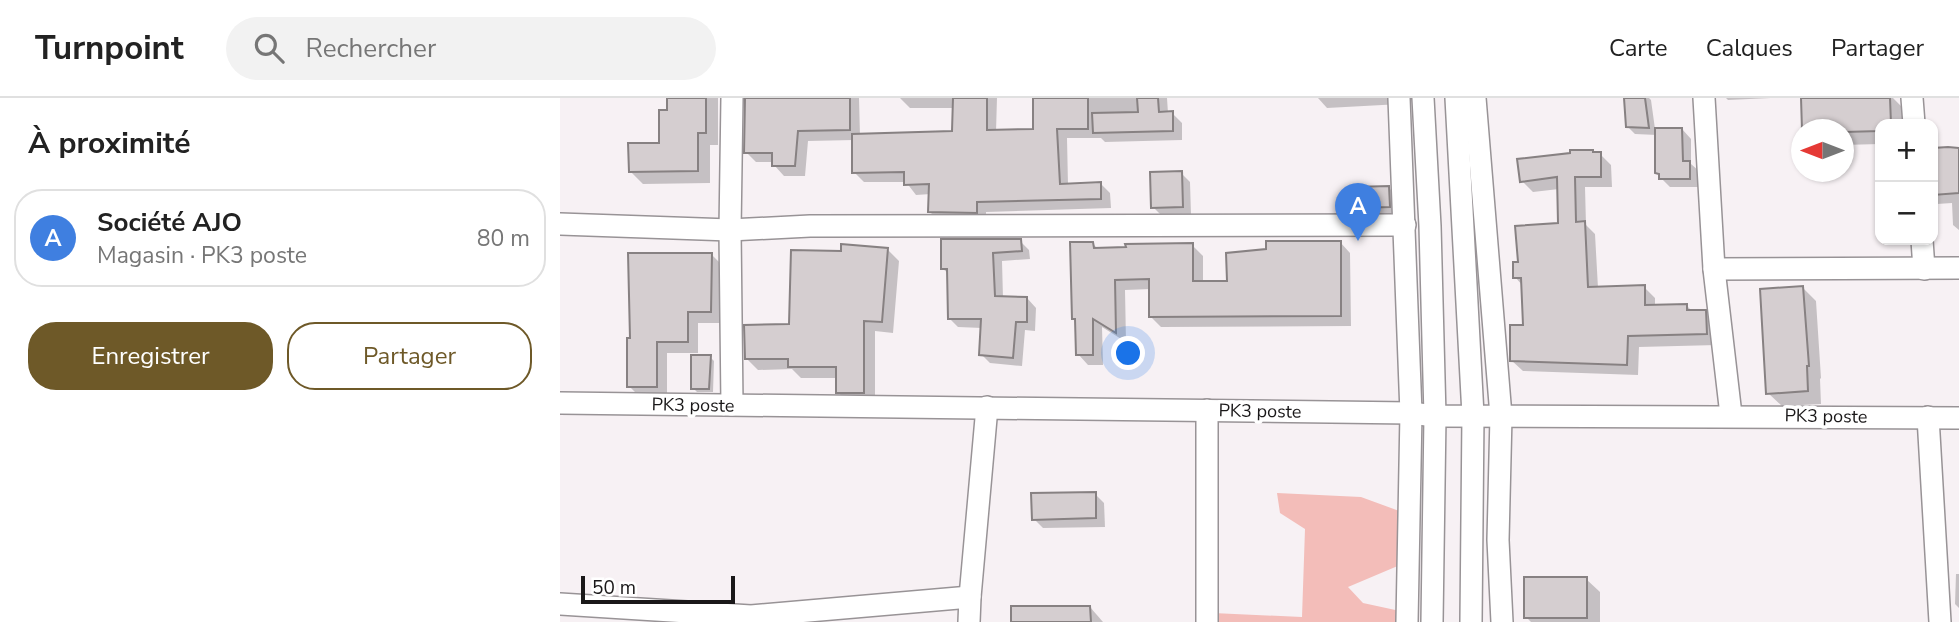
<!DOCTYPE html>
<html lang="fr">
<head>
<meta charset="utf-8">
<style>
	body { margin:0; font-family:"Nunito Sans",sans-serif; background:#f2f2f2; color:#222 }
	.controls { position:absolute; right:21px; top:21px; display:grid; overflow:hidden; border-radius:14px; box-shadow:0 2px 5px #0004 }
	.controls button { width:63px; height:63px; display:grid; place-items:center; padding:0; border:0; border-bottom:2px solid #e0e0e0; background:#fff; color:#222; font:35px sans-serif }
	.compass { position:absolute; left:1231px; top:21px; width:63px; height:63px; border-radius:50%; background:#fff; box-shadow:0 2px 5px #0004; rotate:270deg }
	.scale { position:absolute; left:21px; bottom:18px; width:154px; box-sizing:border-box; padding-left:7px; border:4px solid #1a1819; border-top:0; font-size:19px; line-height:24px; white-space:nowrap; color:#1a1819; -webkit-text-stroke:5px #fff; paint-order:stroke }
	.you { position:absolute; left:569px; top:256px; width:24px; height:24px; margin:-18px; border:5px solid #fff; border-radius:50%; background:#1a73e8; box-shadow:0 0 0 10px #1a73e833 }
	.badge { display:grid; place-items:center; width:46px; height:46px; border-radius:50%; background:#6e5928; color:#fff; font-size:23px; font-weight:700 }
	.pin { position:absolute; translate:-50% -58px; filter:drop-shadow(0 2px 4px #0008) }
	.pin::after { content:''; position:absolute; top:37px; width:24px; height:21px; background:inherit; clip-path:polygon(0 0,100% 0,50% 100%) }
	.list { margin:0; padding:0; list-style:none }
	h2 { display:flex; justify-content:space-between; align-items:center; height:91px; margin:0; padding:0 28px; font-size:30px }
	h2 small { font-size:23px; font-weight:400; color:#767676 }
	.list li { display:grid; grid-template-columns:46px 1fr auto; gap:21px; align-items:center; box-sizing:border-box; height:98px; margin:0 14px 14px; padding:0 14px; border:2px solid #e0e0e0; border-radius:28px }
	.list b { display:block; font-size:26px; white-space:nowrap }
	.list p { margin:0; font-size:23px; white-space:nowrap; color:#767676 }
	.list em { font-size:23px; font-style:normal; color:#767676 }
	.actions { display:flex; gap:14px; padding:21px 28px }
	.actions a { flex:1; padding:16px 0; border:2px solid #6e5928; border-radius:28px; text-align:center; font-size:24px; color:#6e5928 }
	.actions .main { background:#6e5928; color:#fff }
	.icon { flex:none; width:38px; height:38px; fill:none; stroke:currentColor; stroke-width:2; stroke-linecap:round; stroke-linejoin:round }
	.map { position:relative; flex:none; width:1399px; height:524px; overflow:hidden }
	header { display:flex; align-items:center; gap:42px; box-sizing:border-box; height:98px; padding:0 35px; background:#fff; border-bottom:2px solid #e0e0e0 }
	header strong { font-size:33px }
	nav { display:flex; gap:38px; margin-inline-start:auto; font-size:24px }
	.search { width:490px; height:63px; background:#f2f2f2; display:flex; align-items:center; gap:18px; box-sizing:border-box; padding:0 24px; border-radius:38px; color:#767676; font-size:26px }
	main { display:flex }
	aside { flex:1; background:#fff }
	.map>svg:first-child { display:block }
	.green { fill:#f3bdb9 }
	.shadow { fill:#0003 }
	.building { fill:#d5ced0; stroke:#878182; stroke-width:2 }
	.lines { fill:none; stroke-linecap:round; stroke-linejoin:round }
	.minor-casing { stroke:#989396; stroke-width:24 }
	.minor { stroke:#fff; stroke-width:21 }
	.labels { text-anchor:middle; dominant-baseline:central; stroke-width:7; stroke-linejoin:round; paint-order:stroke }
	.street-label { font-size:18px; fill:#1a1819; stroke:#fff }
</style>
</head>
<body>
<header>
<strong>Turnpoint</strong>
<div class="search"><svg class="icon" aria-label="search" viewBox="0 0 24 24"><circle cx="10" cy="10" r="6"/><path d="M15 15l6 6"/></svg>Rechercher</div>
<nav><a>Carte</a><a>Calques</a><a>Partager</a></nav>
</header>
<main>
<aside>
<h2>À proximité<small></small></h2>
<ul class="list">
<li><span class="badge" style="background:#3f7fe0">A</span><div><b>Société AJO</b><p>Magasin · PK3 poste</p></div><em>80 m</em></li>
</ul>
<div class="actions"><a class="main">Enregistrer</a><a>Partager</a></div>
</aside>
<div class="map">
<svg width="1399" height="524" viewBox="0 0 1399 524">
	<rect width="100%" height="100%" fill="#f7f1f4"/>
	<polygon class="green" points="717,395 801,399 842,414 840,467 788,489 803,505 840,513 843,524 652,524 653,515 742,519 745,431 720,415"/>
	<g class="shadow">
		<polygon points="109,0 158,0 158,47 150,47 150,85 83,86 71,74 101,47 108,14"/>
		<polygon points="187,0 299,0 300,38 394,35 394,10 350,10 340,0 437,0 436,34 475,33 475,0 607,0 608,15 612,15 622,25 622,42 545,44 541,40 507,40 508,87 540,85 550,95 551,110 426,114 426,124 380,124 370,114 371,96 356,97 346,84 304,84 294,74 294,42 248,43 245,78 224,78 214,67 214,64 196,64 186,54"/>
		<polygon points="758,0 840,0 841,6 767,10"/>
		<polygon points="1065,0 1089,0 1091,2 1095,31 1122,31 1131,41 1131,66 1139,73 1138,89 1110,89 1101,80 1097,75 1097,37 1075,36 1068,29"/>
		<polygon points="1166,0 1211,0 1168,2"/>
		<polygon points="1243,0 1333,0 1343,10 1343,26 1320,26 1320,46 1283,47 1283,32"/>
		<polygon points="1399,51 1399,132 1393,127 1392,105 1377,106 1373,102 1373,52"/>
		<polygon points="1035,56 1040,56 1051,67 1052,89 1025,89 1026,127 1035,136 1038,190 1084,189 1095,200 1095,208 1126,207 1133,214 1145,213 1156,225 1157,247 1079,249 1078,277 963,273 951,262 965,229 963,188 955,179 1000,127 999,91 973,94 962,83"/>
		<polygon points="621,75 630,84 631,117 602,118 593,109"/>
		<polygon points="829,90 838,99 838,117 805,118 795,109"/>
		<polygon points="460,143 469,152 470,161 442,163 443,200 467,200 476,210 475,233 465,232 462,268 430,265 421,256 422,230 398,229 389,220 389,176 383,171"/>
		<polygon points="780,144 790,155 791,228 601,229 591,219 591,191 565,192 566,244 542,229 543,267 528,267 518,256 517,224 513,220 533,146 539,152 632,147 643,158 643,185 669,185"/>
		<polygon points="328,152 339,163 333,235 315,233 315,306 289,306 278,294 278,280 241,280 232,271 198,272 186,260 231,228 282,155"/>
		<polygon points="151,156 162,167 161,225 138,225 138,255 107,255 107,299 80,299 69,288 71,242"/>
		<polygon points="1243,190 1256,203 1261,280 1260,281 1261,306 1222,308 1208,295"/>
		<polygon points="150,259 154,263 153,294 137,294 133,290"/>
		<polygon points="535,396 544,405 545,429 483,430 474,421"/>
		<polygon points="1396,476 1399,476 1399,510 1395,506"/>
		<polygon points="1026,481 1040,494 1040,524 971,524 966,519"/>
		<polygon points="530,509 543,524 453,524"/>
	</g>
	<g class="building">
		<polygon points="107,0 146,0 146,35 138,35 138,73 69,74 68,45 99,45 99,12 107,12"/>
		<polygon points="185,0 290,0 290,32 238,33 235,68 212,68 212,55 184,55"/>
		<polygon points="393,0 427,0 427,32 473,31 473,0 528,0 528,31 497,31 500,86 541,84 541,101 417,104 417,115 368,114 369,86 344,87 344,74 292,75 292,36 392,33"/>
		<polygon points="577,0 598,0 599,14 613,13 613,33 533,35 532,15 578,14"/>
		<polygon points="1064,0 1085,0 1089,30 1066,29"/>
		<polygon points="1241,0 1330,0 1331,26 1320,26 1320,33 1284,34 1284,32 1242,32"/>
		<polygon points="1095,30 1122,30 1123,63 1130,63 1130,81 1099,81 1099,76 1095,75"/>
		<polygon points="1388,49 1399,50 1399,95 1373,97 1373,50"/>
		<polygon points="1010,52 1033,52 1033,54 1041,54 1041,79 1015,79 1016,124 1025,123 1028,189 1085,187 1085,207 1127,206 1127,212 1146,212 1147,236 1068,238 1067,267 950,263 950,227 963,227 961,180 953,180 953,164 958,164 955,128 998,125 997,79 960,84 957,61 1010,55"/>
		<polygon points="622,73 623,109 591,110 590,74"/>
		<polygon points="829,88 830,109 794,110 793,89"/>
		<polygon points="381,141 461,141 462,153 433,155 435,198 467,199 467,224 456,224 453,260 419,257 421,221 388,221 387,171 381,171"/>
		<polygon points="706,143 781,143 781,218 589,219 589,181 555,182 556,235 533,221 533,257 516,257 515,221 512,221 510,144 533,144 534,150 566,149 565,146 633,145 633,183 667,183 666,155 706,151"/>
		<polygon points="281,146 328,150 322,224 304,223 304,295 276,295 276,269 228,269 228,261 185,261 184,227 229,226 231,152 281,153"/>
		<polygon points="68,155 152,155 151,214 128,214 128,244 97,244 97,289 67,289 67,240 70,240"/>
		<polygon points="1243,188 1249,268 1247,268 1248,293 1206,296 1200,191"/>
		<polygon points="131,257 151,257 149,291 131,291"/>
		<polygon points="536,394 536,420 472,422 471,395"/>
		<rect x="964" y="479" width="63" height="41"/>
		<polygon points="451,508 530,508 531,524 451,524"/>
	</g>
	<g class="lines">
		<defs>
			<g id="minor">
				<polyline points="839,0 851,315 847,524"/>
				<polyline points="863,0 870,128 875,318 872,524"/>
				<polyline points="896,0 913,317 911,524"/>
				<polyline points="915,0 941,318 938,442 942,524"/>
				<polyline points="1144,0 1154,171 1171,317"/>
				<polyline points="1352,0 1354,26"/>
				<polyline points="0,126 170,132 250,128 845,127"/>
				<polyline points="1362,142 1364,171"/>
				<polyline points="1154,171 1399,170"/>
				<polyline points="0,305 851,315 875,318 1399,320"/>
				<polyline points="172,307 170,132 172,0"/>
				<polyline points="647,312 647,524"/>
				<polyline points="1368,319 1380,524"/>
				<polyline points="0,506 191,518 410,499"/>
				<polyline points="409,524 410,499 427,309"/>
			</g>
		</defs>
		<use href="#minor" class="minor-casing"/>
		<use href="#minor" class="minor"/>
	</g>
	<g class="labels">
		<g class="street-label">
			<text transform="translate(133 307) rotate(1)">PK3 poste</text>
			<text transform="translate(700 313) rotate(1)">PK3 poste</text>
			<text transform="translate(1266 318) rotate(1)">PK3 poste</text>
		</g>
	</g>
</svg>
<div class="controls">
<button>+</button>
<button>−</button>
</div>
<svg class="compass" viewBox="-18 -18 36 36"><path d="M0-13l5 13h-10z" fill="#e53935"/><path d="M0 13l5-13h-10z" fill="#767676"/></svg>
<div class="scale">50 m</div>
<div class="you"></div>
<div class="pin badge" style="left:798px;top:143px;background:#3f7fe0">A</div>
</div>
</main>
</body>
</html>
